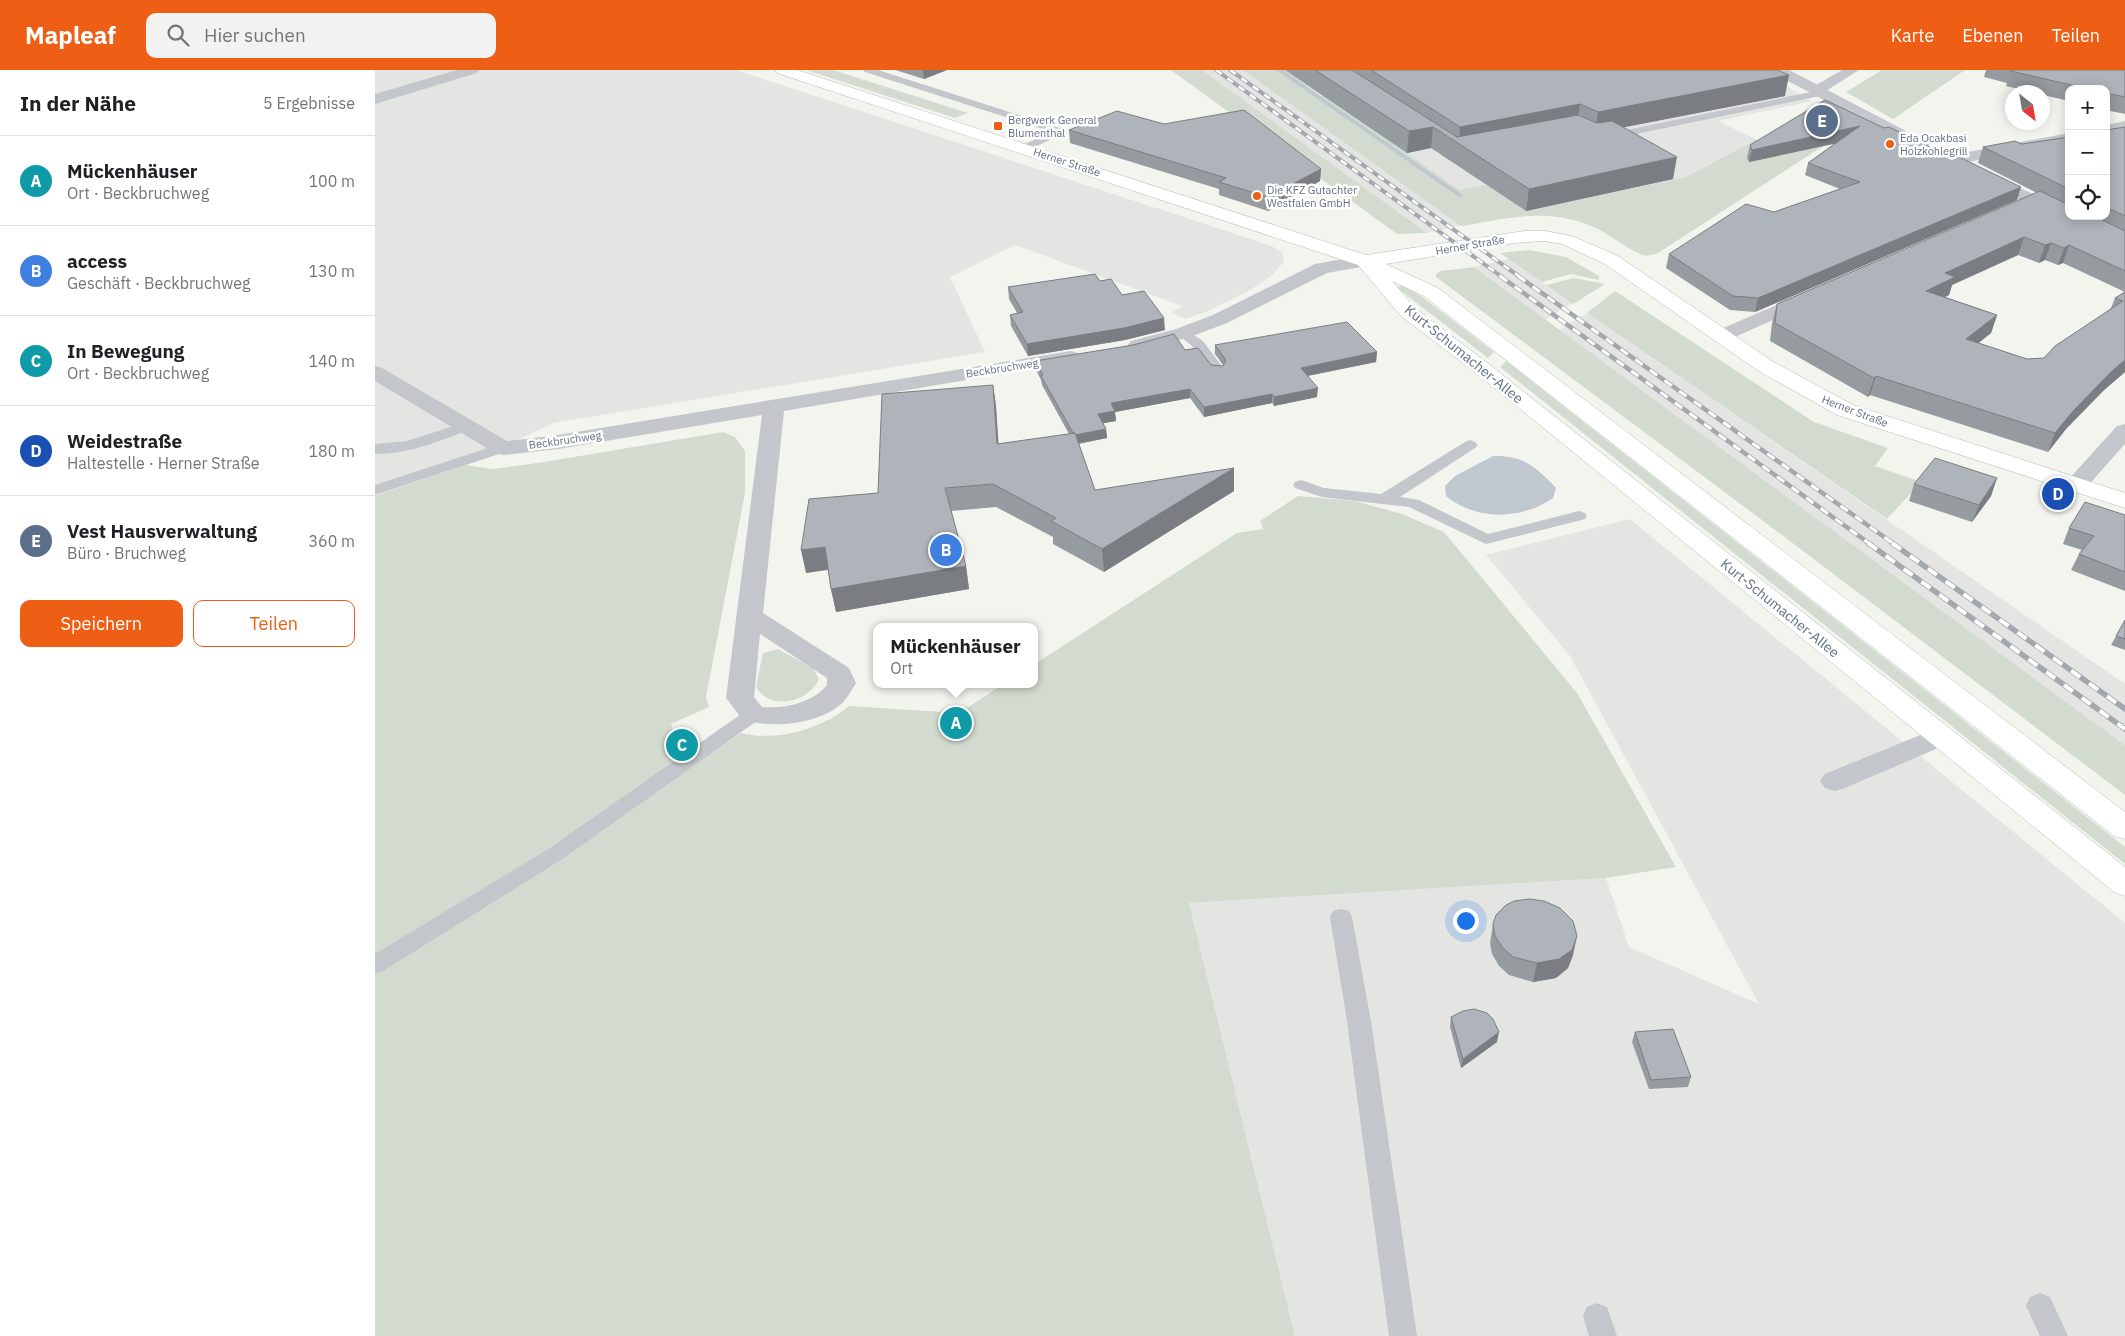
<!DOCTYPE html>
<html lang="de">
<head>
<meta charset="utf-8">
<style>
	body { margin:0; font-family:"IBM Plex Sans",sans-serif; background:#f2f2f2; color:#202124 }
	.controls { position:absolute; right:15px; top:15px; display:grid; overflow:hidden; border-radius:10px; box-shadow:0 2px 12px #0003 }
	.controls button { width:45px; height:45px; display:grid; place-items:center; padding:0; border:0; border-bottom:1px solid #e0e0e0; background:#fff; color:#202124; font:25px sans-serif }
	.compass { position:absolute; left:1630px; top:15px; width:45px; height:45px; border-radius:50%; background:#fff; box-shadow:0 2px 12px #0003; rotate:149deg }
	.you { position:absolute; left:1090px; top:850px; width:18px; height:18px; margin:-12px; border:4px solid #fff; border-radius:50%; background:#1a73e8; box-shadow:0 0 0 8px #1a73e833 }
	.badge { display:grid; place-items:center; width:32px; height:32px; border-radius:50%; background:#ef5e15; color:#fff; font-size:16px; font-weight:700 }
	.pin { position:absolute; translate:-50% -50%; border:2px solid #fff; box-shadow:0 1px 5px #0006 }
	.popup { position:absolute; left:498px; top:553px; width:165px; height:65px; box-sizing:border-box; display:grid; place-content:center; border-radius:10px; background:#fff; filter:drop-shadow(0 1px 4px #0005); font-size:16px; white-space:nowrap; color:#757577 }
	.popup b { font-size:19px; color:#202124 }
	.popup::after { content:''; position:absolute; left:50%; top:100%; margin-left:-10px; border:10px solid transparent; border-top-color:#fff }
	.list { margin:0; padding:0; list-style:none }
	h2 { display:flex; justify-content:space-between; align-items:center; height:65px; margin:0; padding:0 20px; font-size:21px }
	h2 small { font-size:16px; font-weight:400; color:#757577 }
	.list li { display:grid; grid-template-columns:32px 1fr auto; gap:15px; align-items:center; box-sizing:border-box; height:90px; padding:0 20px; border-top:1px solid #e0e0e0 }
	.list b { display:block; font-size:19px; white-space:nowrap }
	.list p { margin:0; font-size:16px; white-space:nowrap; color:#757577 }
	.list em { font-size:16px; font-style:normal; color:#757577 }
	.actions { display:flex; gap:10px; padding:15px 20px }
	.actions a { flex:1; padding:11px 0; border:1px solid #ef5e15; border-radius:10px; text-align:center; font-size:18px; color:#ef5e15 }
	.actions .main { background:#ef5e15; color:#fff }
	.icon { flex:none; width:28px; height:28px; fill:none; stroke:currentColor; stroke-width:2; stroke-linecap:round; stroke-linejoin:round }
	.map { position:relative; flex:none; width:1750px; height:1266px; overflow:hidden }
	header { display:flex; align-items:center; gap:30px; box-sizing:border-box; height:70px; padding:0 25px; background:#ef5e15; color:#fff }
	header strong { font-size:24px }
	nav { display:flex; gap:28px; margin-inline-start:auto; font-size:18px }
	.search { width:350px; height:45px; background:#f2f2f2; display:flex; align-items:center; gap:12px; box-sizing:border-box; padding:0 18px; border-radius:10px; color:#757577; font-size:19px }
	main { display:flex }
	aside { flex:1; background:#fff }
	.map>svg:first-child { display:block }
	.built { fill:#e4e5e3 }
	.green { fill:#d3dbd0 }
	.water { fill:#bec8ce }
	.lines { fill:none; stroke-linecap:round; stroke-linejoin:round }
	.stream { fill:#bec8ce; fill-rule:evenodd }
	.secondary-casing { stroke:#b5b9bf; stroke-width:1 }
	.service { fill:#c3c6ca; fill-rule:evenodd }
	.minor { fill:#c3c6ca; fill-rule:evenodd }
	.tertiary { fill:#c3c6ca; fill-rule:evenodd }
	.secondary { fill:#fff; fill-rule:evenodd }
	.rail-far2-casing { stroke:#a3a8af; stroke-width:4 }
	.rail-far1-casing { stroke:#a3a8af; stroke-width:4.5 }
	.rail-casing { stroke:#a3a8af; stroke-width:5.5 }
	.rail-far2 { stroke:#fff; stroke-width:2.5; stroke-dasharray:7; stroke-linecap:butt }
	.rail-far1 { stroke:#fff; stroke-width:3; stroke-dasharray:9; stroke-linecap:butt }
	.rail { stroke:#fff; stroke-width:4; stroke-dasharray:11; stroke-linecap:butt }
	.wall { fill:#969ba0; fill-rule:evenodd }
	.shaded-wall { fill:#7a7e82 }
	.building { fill:#aeb4ba; stroke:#7a7e82 }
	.poi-dot { fill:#ef5e15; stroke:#fff; stroke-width:2 }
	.labels { text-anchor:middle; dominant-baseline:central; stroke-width:5; stroke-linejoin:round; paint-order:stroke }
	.far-poi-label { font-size:11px; fill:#617083; stroke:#fff; text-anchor:start }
	.far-street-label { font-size:11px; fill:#617083; stroke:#fff }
	.street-label { font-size:14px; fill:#617083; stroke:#fff }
</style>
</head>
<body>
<header>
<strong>Mapleaf</strong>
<div class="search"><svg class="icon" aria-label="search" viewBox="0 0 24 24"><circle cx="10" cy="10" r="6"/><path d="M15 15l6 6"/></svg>Hier suchen</div>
<nav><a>Karte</a><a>Ebenen</a><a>Teilen</a></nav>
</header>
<main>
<aside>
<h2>In der Nähe<small>5 Ergebnisse</small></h2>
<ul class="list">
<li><span class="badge" style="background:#0f9aa8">A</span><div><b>Mückenhäuser</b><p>Ort · Beckbruchweg</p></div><em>100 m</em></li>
<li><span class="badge" style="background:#3f7fe0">B</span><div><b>access</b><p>Geschäft · Beckbruchweg</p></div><em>130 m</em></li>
<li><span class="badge" style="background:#0f9aa8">C</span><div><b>In Bewegung</b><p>Ort · Beckbruchweg</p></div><em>140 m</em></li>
<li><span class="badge" style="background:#1a4fb4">D</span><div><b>Weidestraße</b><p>Haltestelle · Herner Straße</p></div><em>180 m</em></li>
<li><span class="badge" style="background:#5c6f8a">E</span><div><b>Vest Hausverwaltung</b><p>Büro · Bruchweg</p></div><em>360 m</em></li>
</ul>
<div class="actions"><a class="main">Speichern</a><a>Teilen</a></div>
</aside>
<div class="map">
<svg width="1750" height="1266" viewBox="0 0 1750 1266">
	<rect width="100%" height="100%" fill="#f4f4ef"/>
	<g class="built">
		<polygon points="0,0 361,0 897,176 908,184 909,192 895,207 872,222 833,241 811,249 796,243 807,236 640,175 575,207 610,282 178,353 91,395 0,426"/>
		<polygon points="827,0 1383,0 1437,31 1343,51 1384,71 1315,107 1052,163"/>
		<polygon points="1134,189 1197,233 1170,250 1099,197"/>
		<polygon points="1212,243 1750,614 1750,675 1184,260"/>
		<polygon points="1255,449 1750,853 1750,1266 920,1266 814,833 1231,808 1254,877 1384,934 1195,586 1111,485"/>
	</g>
	<g class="green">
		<polygon points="431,0 458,0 593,43 580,48"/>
		<polygon points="796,0 827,0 1052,163 1022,164"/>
		<path d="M868,0h42l35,26 4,-1 135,95 27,-5 40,26 160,-34 70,-37 25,13 70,-25 -193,125 -12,3c-17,-5 -32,-19 -48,-27 -47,-23 -88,-11 -137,-3z"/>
		<polygon points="1507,0 1590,0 1518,49 1471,22"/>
		<polygon points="1154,180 1191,187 1224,206 1224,210 1196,204 1167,212 1125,183"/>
		<polygon points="1099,197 1750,675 1750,725 1387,450 1061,207 1061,204 1066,201"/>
		<polygon points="1199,208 1230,214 1198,234 1171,215"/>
		<polygon points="1028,216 1046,226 1119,282 1113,288 1021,217"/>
		<polygon points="1240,221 1439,352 1513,378 1500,396 1546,412 1512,449 1212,243"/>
		<polygon points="1131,291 1750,777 1750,794 1125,297"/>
		<path d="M348,362l12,5 10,14v42l-39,204 3,10 -38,17 13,47 57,-38c35,9 81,-4 108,-27l110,7 45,-29h31v-20l202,-131 26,-4 -3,-8 38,-25 57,5 47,13 42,18 133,161 99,174 -70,11 -417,25 106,433h-920v-840l91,-31 27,4 51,-7z"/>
		<path d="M403,579l35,19 6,11c-11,24 -49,32 -63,8l7,-34z"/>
	</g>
	<path class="water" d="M1118,386c30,-1 43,11 63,32l-3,10c-32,22 -76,23 -107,-2l-1,-10 10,-10z"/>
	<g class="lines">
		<polygon class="stream" points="901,0 908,0 1089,126 1084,127"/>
		<defs>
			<polygon id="secondary" points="400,0 422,0 991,185 1149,161 1170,161 1197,166 1243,186 1397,291 1478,335 1750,423 1750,438 1462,345 1382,300 1230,194 1187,174 1170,171 1139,173 1011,194 1063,218 1750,742 1750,769 1739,766 1049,226 1017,211 1040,238 1115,295 1750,797 1750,826 1739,822 1101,303 1026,246 983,195 402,3"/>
		</defs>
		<use href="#secondary" class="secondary-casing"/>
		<g class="service">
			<polygon points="488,0 503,0 691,60 692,62 653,80 645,80 644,78 645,76 677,62 490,2"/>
			<polygon points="1446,20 1451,23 1450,25 1232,70 1227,67 1232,64"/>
			<polygon points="808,259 827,270 850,300 848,303 838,303 817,276 801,263 803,260"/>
			<path d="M91,352l5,1 2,3 -2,3c-31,12 -62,25 -96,25v-10l32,-3z"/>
			<polygon points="1095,370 1100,372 1103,375 1100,378 1025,427 1044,430 1113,464 1204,441 1210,443 1212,446 1210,449 1111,474 1034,437 947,427 920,418 918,415 920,412 926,410 949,418 1006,424 1090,372"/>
			<polygon points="128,373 133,375 136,378 133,381 0,425 0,415"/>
			<polygon points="379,638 386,640 388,644 386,648 189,788 8,901 0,904 0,884 175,778 372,640"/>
			<polygon points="966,839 974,841 977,847 996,951 1042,1266 1014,1266 972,951 955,847 958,841"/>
			<polygon points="1665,1223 1675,1227 1693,1266 1665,1266 1651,1236 1655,1227"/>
			<polygon points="1222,1233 1232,1237 1242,1266 1214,1266 1208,1246 1212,1237"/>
		</g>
		<g class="minor">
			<polygon points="82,0 104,0 102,3 0,34 0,24"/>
			<polygon points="1467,0 1484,0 1446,24 1436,24 1434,21 1436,18"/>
			<polygon points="1750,51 1750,61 1731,65 1731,55"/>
			<polygon points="1694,63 1694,73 1577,95 1571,93 1569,90 1571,87 1577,85"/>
			<polygon points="990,185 997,187 999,191 997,195 952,203 852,253 815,267 763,281 756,279 753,275 756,271 801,259 838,245 940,194"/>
			<polygon points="1434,221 1441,223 1444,227 1441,231 1353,270 1346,272 1339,270 1336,266 1339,262"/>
			<path d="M696,281l7,2 3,4 -3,4 -294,50 -21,202 86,55 7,15c-5,8 -9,16 -16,22 -24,20 -70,24 -98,14l-16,-21 36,-283 -204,34 -55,6 -8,-2 -120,-72v-15l7,2 125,73 51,-6zM385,564l67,44v7c-15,18 -42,24 -65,22l-8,-10z"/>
			<polygon points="1750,354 1750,374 1709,420 1701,422 1693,420 1689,415 1693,410 1742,356"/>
			<polygon points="1565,657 1575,659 1579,666 1575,673 1470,718 1460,721 1450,718 1445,711 1450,704"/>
		</g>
		<g class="tertiary">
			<polygon points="1396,0 1414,0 1552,72 1554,75 1552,78 1540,78 1398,3"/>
			<polygon points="1611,102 1694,141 1694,146 1704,146 1750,169 1750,181 1605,111 1603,107 1605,103"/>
		</g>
		<use href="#secondary" class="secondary"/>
		<defs>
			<g id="rail-far2">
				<polyline points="841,0 1127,207"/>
				<polyline points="855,0 1145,207"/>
			</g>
			<g id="rail-far1">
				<polyline points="1125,206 1495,474"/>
				<polyline points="1143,206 1519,474"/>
			</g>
			<g id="rail">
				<polyline points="1493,473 1750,659"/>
				<polyline points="1517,473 1750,639"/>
			</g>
		</defs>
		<use href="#rail-far2" class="rail-far2-casing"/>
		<use href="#rail-far1" class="rail-far1-casing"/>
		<use href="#rail" class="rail-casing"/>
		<use href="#rail-far2" class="rail-far2"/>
		<use href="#rail-far1" class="rail-far1"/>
		<use href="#rail" class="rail"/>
	</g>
	<g class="wall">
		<polygon points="520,0 572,0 549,9"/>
		<polygon points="910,0 1402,0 1410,26 1248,57 1298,109 1151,141 1056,78 1032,83"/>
		<polygon points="1611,0 1750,0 1750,44 1731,40 1731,19 1694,19 1694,31 1668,25 1668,22 1657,22 1631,16 1632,13 1609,7"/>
		<polygon points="1450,30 1642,130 1380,242 1355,240 1291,198 1294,184 1399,142 1465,119 1430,105 1433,93 1460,73 1374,92 1372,88 1375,75"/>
		<path d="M1750,57v245l-21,18 -38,39 -18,23 -178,-57 -2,2 -98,-56 2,-18 5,-19 260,-111 -59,-30 5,-16 39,-3 47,-7v79h37v-86zM1643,185l21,8 6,-3 13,5 5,-2 62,29 -10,6 -4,10 -67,50 -17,1 -49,-16 13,-10 6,-18 -52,-18 4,-2 3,-10z"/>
		<polygon points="694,60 946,99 945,111 893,141 844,125 844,119 695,73"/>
		<polygon points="725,211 747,225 790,260 750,270 653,286 636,256 635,245 642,243 634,229 633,217"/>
		<polygon points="840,275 1002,282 1001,292 933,306 942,327 899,336 897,333 829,347 815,328 740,342 741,351 728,353 731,359 732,368 704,374 720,420 859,421 729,502 678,474 678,467 621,437 576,441 591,496 594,519 461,542 456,519 453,500 431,503 503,423 618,315 621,336 623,374 694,364 667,315 666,310 661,300 660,291 848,296 848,295 840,284"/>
		<polygon points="1622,408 1616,426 1597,452 1534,431 1539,414"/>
		<polygon points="1750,445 1750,521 1696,500 1704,484 1707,480 1688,474 1694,458"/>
		<polygon points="1750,550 1750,580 1736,575"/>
		<polygon points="1118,854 1198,885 1193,898 1181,908 1158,912 1134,905 1124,896 1117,884 1115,873"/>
		<polygon points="1076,947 1122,972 1086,998 1075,957"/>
		<polygon points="1260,962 1316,1007 1313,1017 1274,1019 1257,972"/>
	</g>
	<g class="shaded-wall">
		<polygon points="549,0 572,0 549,9 548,1"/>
		<polygon points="1414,5 1410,26 1220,63 1223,42"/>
		<polygon points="1205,34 1202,55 1084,74 1085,57"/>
		<polygon points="1485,56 1482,69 1374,92 1377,80"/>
		<polygon points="1058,57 1056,78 1032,83 1034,61"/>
		<polygon points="1302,87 1298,109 1151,141 1154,119"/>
		<polygon points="946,99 945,111 893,141 893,127"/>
		<polygon points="1646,117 1642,130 1380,242 1383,228"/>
		<polygon points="1649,167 1643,185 1577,215 1574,225 1545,239 1551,221 1570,203"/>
		<polygon points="1676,173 1670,190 1664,193 1670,175"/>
		<polygon points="1694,175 1688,193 1683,195 1689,178"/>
		<polygon points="1622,245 1616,263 1585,288 1591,269"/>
		<polygon points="789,248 790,260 750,270 653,286 652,274"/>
		<polygon points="1002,282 1001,292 926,307 926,298"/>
		<polygon points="1750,290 1750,302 1729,320 1691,359 1673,382 1680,363 1699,340 1737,301"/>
		<polygon points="1501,306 1495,325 1493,327 1499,308"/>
		<polygon points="618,315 621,336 625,396 622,374"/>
		<polygon points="943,318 942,327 899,336 899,327"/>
		<polygon points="815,319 815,328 740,342 741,351 724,354 723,344 736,333"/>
		<polygon points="897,324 897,333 829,347 829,337"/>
		<polygon points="731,359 732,368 699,374 699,365"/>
		<polygon points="859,398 859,421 729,502 727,479"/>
		<polygon points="1622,408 1616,426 1597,452 1604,435"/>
		<polygon points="450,477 455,499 431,503 426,480"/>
		<polygon points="591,496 594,519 461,542 456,519"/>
		<polygon points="1202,866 1198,885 1193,898 1181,908 1158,912 1162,893"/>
		<polygon points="1124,962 1122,972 1086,998 1088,989"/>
	</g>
	<g class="building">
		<polygon points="940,0 977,0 1082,67 1203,45 1222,53 1237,51 1302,87 1154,119 1058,57 1034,61"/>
		<polygon points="996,0 1402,0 1414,5 1223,42 1205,34 1085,57"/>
		<polygon points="1638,0 1750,0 1750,27 1731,23 1731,19 1713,19 1636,1"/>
		<polygon points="1450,30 1509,58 1514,57 1573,86 1580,85 1646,117 1383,228 1358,226 1294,184 1371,134 1399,142 1485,112 1433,93 1485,56 1377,80 1375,75"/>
		<polygon points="869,40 946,99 893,127 844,112 851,108 694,60 742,41 789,54"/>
		<polygon points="1750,57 1750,146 1731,137 1731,60"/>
		<polygon points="1694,67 1694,119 1608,77 1640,71 1647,74"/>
		<polygon points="1665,121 1694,135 1694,146 1719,146 1750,161 1750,201 1694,175 1689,178 1676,173 1670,175 1649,167 1570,203 1580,207 1551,221 1622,245 1591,269 1652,289 1669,288 1680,276 1748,231 1740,228 1750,222 1750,290 1737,301 1699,340 1680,363 1501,306 1499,308 1400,253 1402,234"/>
		<polygon points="720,204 725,211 736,209 747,225 769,221 789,248 749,258 652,274 635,245 648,242 633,217"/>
		<polygon points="972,252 1002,282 926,298 943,318 899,327 897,324 829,337 815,319 736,333 740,341 723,344 731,359 700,365 700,363 698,363 666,306 668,305 660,291 758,275 799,264 810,280 823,278 836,295 848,296 851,290 840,275"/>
		<polygon points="618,315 622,374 700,363 720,420 859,398 727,479 676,451 681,448 618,414 570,418 591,496 456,519 450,477 426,480 434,429 503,423 507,324"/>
		<polygon points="1560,388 1622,408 1604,435 1539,414"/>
		<polygon points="1710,432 1750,445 1750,502 1704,484 1719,466 1694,458"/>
		<polygon points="1750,550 1750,569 1741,566"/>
		<polygon points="1154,829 1169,831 1185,838 1198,851 1202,866 1197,880 1184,889 1162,893 1138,887 1127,877 1120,866 1118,854 1121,845 1131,835 1139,831"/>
		<polygon points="1099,939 1112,943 1118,949 1124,962 1088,989 1076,947 1088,941"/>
		<polygon points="1298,959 1316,1007 1276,1010 1260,962"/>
	</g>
	<g class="poi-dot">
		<rect x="618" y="51" width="10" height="10" rx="2.5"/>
		<circle cx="1515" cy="74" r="5"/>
		<circle cx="882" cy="126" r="5"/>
	</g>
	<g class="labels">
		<g class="far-poi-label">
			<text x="633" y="50">Bergwerk General<tspan x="633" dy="13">Blumenthal</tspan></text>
			<text x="1525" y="68">Eda Ocakbasi<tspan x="1525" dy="13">Holzkohlegrill</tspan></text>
			<text x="892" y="120">Die KFZ Gutachter<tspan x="892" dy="13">Westfalen GmbH</tspan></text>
		</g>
		<g class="far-street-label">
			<text transform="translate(692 92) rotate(18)">Herner Straße</text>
			<text transform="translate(1095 175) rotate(-10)">Herner Straße</text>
			<text transform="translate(627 298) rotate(-9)">Beckbruchweg</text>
			<text transform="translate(1480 341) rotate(21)">Herner Straße</text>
			<text transform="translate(190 370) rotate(-8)">Beckbruchweg</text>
		</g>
		<g class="street-label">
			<text transform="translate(1089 284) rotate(39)">Kurt-Schumacher-Allee</text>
			<text transform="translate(1405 538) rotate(39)">Kurt-Schumacher-Allee</text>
		</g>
	</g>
</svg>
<div class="controls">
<button>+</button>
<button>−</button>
<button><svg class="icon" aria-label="locate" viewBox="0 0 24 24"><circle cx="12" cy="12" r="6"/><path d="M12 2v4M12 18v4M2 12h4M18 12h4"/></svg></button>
</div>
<svg class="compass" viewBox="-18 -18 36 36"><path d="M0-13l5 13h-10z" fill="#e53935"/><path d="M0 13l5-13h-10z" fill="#757577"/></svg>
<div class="you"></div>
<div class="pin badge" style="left:581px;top:653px;background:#0f9aa8">A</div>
<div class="popup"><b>Mückenhäuser</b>Ort</div>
<div class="pin badge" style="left:571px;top:480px;background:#3f7fe0">B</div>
<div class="pin badge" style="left:307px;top:675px;background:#0f9aa8">C</div>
<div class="pin badge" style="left:1683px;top:424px;background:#1a4fb4">D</div>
<div class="pin badge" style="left:1447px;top:51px;background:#5c6f8a">E</div>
</div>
</main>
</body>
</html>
